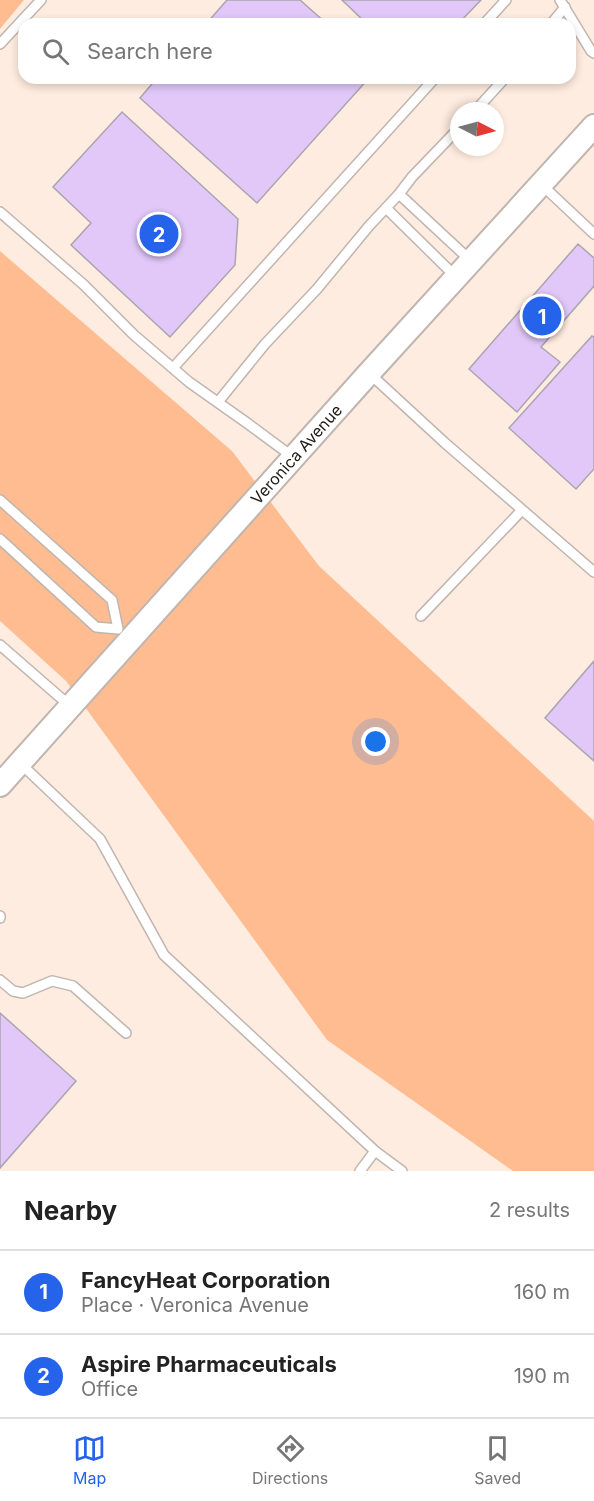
<!DOCTYPE html>
<html lang="en">
<head>
<meta charset="utf-8">
<style>
	body { margin:0; font-family:Inter,sans-serif; background:#f2f2f2; color:#222 }
	.compass { position:absolute; left:450px; top:102px; width:54px; height:54px; border-radius:50%; background:#fff; box-shadow:0 3px 9px #0003; rotate:96deg }
	.you { position:absolute; left:376px; top:742px; width:21px; height:21px; margin:-15px; border:4px solid #fff; border-radius:50%; background:#1a73e8; box-shadow:0 0 0 9px #1a73e833 }
	.badge { display:grid; place-items:center; width:39px; height:39px; border-radius:50%; background:#2563eb; color:#fff; font-size:20px; font-weight:700 }
	.pin { position:absolute; translate:-50% -50%; border:3px solid #fff; box-shadow:0 2px 6px #0006 }
	.list { margin:0; padding:0; list-style:none }
	h2 { display:flex; justify-content:space-between; align-items:center; height:78px; margin:0; padding:0 24px; font-size:26px }
	h2 small { font-size:20px; font-weight:400; color:#767676 }
	.list li { display:grid; grid-template-columns:39px 1fr auto; gap:18px; align-items:center; box-sizing:border-box; height:84px; padding:0 24px; border-top:2px solid #e0e0e0 }
	.list b { display:block; font-size:22px; white-space:nowrap }
	.list p { margin:0; font-size:20px; white-space:nowrap; color:#767676 }
	.list em { font-size:20px; font-style:normal; color:#767676 }
	.icon { flex:none; width:33px; height:33px; fill:none; stroke:currentColor; stroke-width:2; stroke-linecap:round; stroke-linejoin:round }
	.map { position:relative; flex:none; width:594px; height:1171px; overflow:hidden }
	.search { position:absolute; background:#fff; box-shadow:0 3px 9px #0003; left:18px; right:18px; top:18px; height:66px; display:flex; align-items:center; gap:15px; box-sizing:border-box; padding:0 21px; border-radius:18px; color:#767676; font-size:22px }
	.sheet { height:246px; background:#fff }
	nav { display:flex; justify-content:space-around; align-items:center; box-sizing:border-box; height:84px; border-top:2px solid #e0e0e0; background:#fff; font-size:16px; color:#767676 }
	nav a { display:grid; justify-items:center; gap:3px }
	nav .on { color:#2563eb }
	.map>svg:first-child { display:block }
	.built { fill:#ffece0; fill-rule:evenodd }
	.green { fill:#ffbc91 }
	.building { fill:#e1c8f9; stroke:#aaa5af; stroke-width:1.5 }
	.lines { fill:none; stroke-linecap:round; stroke-linejoin:round }
	.service-casing { stroke:#c0b5af; stroke-width:12 }
	.tertiary-casing { stroke:#c0b5af; stroke-width:26 }
	.service { stroke:#fff; stroke-width:9 }
	.tertiary { stroke:#fff; stroke-width:22 }
	.labels { text-anchor:middle; dominant-baseline:central; stroke-width:4.5; stroke-linejoin:round; paint-order:stroke }
	.street-label { font-size:16px; fill:#1f1b18; stroke:#fff }
</style>
</head>
<body>
<div class="map">
<svg width="594" height="1171" viewBox="0 0 594 1171">
	<rect width="100%" height="100%" fill="#fef8f3"/>
	<g class="built">
		<path d="M24,0h570v821l-331,-306 -31,-64 -232,-200v-222zM24,24h546v54h-546zM459,111h36v36h-36z"/>
		<polygon points="0,621 66,681 327,1040 513,1171 0,1171"/>
	</g>
	<g class="green">
		<polygon points="0,0 24,0 0,29"/>
		<polygon points="0,251 232,451 319,566 594,821 594,1171 513,1171 327,1040 66,681 0,621"/>
	</g>
	<g class="building">
		<polygon points="227,0 300,0 327,24 206,24"/>
		<polygon points="342,0 481,0 458,24 367,24"/>
		<polygon points="157,78 369,78 257,203 140,98"/>
		<polygon points="122,112 238,219 235,265 170,337 71,245 91,223 53,187"/>
		<polygon points="578,244 594,258 594,286 541,347 560,362 517,412 469,369"/>
		<polygon points="592,336 594,337 594,469 576,489 509,428"/>
		<polygon points="594,661 594,761 545,718"/>
		<polygon points="0,1013 76,1081 0,1168"/>
	</g>
	<g class="lines">
		<defs>
			<g id="service">
				<polyline points="560,0 591,51 594,53"/>
				<polyline points="484,24 506,0"/>
				<polyline points="551,24 565,7"/>
				<polyline points="0,44 41,0"/>
				<polyline points="475,111 505,78"/>
				<polyline points="541,184 594,234"/>
				<polyline points="399,194 471,261"/>
				<polyline points="386,208 456,277"/>
				<polyline points="0,212 84,285 134,335 189,382 247,423 293,457"/>
				<polyline points="173,368 435,78"/>
				<polyline points="369,373 445,443 594,572"/>
				<polyline points="218,402 265,344 317,289 369,226 399,194 412,177 459,128"/>
				<polyline points="0,500 112,600 118,629 96,627 0,539"/>
				<polyline points="421,616 522,510"/>
				<polyline points="0,645 70,706"/>
				<polyline points="20,763 100,839 164,955 375,1151 402,1171"/>
				<polyline points="0,916 0,918"/>
				<polyline points="0,980 13,991 23,993 52,981 73,986 126,1033"/>
				<polyline points="360,1171 375,1151"/>
			</g>
			<g id="tertiary">
				<path id="s1" d="M0,785l369,-412 225,-247"/>
			</g>
		</defs>
		<use href="#service" class="service-casing"/>
		<use href="#tertiary" class="tertiary-casing"/>
		<use href="#service" class="service"/>
		<use href="#tertiary" class="tertiary"/>
	</g>
	<g class="labels">
		<g class="street-label">
			<text stroke="none"><textPath href="#s1" startOffset="444">Veronica Avenue</textPath></text>
		</g>
	</g>
</svg>
<svg class="compass" viewBox="-18 -18 36 36"><path d="M0-13l5 13h-10z" fill="#e53935"/><path d="M0 13l5-13h-10z" fill="#767676"/></svg>
<div class="you"></div>
<div class="pin badge" style="left:542px;top:316px">1</div>
<div class="pin badge" style="left:159px;top:234px">2</div>
<div class="search"><svg class="icon" aria-label="search" viewBox="0 0 24 24"><circle cx="10" cy="10" r="6"/><path d="M15 15l6 6"/></svg>Search here</div>
</div>
<section class="sheet">
<h2>Nearby<small>2 results</small></h2>
<ul class="list">
<li><span class="badge">1</span><div><b>FancyHeat Corporation</b><p>Place · Veronica Avenue</p></div><em>160 m</em></li>
<li><span class="badge">2</span><div><b>Aspire Pharmaceuticals</b><p>Office</p></div><em>190 m</em></li>
</ul>
</section>
<nav>
<a class="on"><svg class="icon" aria-label="map" viewBox="0 0 24 24"><path d="M3 6l6-2 6 2 6-2v14l-6 2-6-2-6 2zM9 4v14M15 6v14"/></svg>Map</a>
<a><svg class="icon" aria-label="directions" viewBox="0 0 24 24"><path d="M12 3l9 9-9 9-9-9zM9 14v-3h6M13 9l2 2-2 2"/></svg>Directions</a>
<a><svg class="icon" aria-label="saved" viewBox="0 0 24 24"><path d="M7 4h10v16l-5-4-5 4z"/></svg>Saved</a>
</nav>
</body>
</html>
